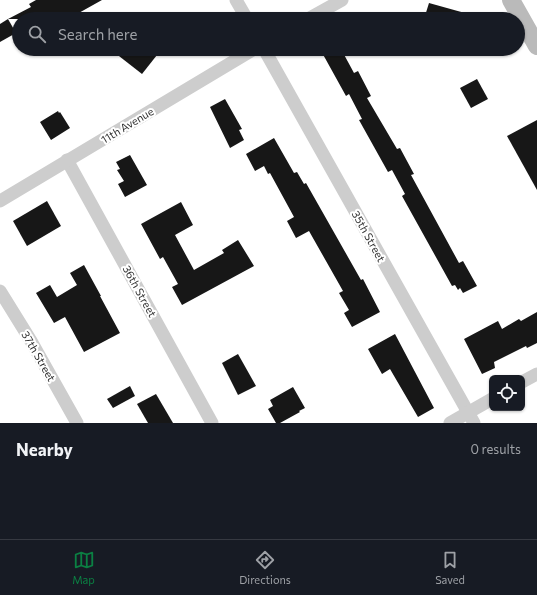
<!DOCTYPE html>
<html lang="en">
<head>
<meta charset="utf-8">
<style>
	body { margin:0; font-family:Commissioner,sans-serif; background:#242831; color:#f1f3f6 }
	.controls { position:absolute; right:12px; bottom:12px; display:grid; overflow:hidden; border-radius:6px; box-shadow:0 1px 3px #0004 }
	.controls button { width:36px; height:36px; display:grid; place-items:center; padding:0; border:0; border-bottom:1px solid #363941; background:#171b24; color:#f1f3f6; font:20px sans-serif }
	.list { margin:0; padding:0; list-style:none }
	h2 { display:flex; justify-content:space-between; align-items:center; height:52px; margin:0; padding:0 16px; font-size:17px }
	h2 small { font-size:13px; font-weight:400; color:#9ea1a6 }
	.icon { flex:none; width:22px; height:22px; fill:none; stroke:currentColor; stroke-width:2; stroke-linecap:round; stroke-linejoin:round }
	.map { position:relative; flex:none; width:537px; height:423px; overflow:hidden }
	.search { position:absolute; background:#171b24; box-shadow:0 1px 3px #0004; left:12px; right:12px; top:12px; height:44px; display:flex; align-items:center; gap:10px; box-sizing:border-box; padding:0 14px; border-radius:22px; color:#9ea1a6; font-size:15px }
	.sheet { height:116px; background:#171b24 }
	nav { display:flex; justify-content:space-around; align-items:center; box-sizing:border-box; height:56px; border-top:1px solid #363941; background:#171b24; font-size:11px; color:#9ea1a6 }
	nav a { display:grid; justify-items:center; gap:2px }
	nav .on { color:#0b8043 }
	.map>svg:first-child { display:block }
	.building { fill:#171717 }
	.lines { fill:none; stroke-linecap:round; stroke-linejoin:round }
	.street { stroke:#cdcdcd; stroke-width:13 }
	.secondary { stroke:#bababa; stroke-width:18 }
	.labels { text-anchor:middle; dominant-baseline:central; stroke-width:4; stroke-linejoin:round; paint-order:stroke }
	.street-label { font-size:11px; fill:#303030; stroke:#fff }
</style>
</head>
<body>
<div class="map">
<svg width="537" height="423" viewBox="0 0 537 423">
	<rect width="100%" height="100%" fill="#fff"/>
	<g class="building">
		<polygon points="36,0 102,0 68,19 8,19 31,7 29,4"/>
		<polygon points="429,3 472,15 472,19 424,19"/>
		<polygon points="8,19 16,33 0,42 0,24"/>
		<polygon points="110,49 148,49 157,55 142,74"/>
		<polygon points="320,49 341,49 354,73 358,71 371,96 367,98 397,149 400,148 414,174 411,175 459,263 463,261 477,286 463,293 460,288 458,290 455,285 452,286 402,196 405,194 392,170 388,172 359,120 362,119 349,94 346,96"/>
		<polygon points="477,79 488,99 471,108 460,88"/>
		<polygon points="225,99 242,129 239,130 244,140 230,148 210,107"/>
		<polygon points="58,111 59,113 60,112 70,128 51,140 40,122"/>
		<polygon points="537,120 537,190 507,136"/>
		<polygon points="274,138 294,173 297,172 304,184 306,183 361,280 363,279 380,312 352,327 344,313 349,310 339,293 343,291 309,231 296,238 287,221 294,217 270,173 268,174 264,166 255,171 246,154"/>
		<polygon points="130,155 147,185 125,197 118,184 124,181 117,170 120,169 116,162"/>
		<polygon points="47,201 61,226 27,246 13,221"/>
		<polygon points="181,202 193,225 175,235 194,270 224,253 222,250 238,240 254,266 182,305 172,287 178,284 163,257 160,259 141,224"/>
		<polygon points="84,265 101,296 100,296 120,333 84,352 65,317 54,323 36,293 50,285 57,297 77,285 70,273"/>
		<polygon points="537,312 537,343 527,348 526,346 494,362 495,368 482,374 464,339 498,321 502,329 519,319 521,321"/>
		<polygon points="395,334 434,408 418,417 390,369 382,374 368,349"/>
		<polygon points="238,354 256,386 238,395 222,363"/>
		<polygon points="130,386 135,396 113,408 107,399"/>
		<polygon points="293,387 305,408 299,411 300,412 280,423 276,423 268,409 273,406 270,400"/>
		<polygon points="156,394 173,423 148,423 137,404"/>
	</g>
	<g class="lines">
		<g class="street">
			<polyline points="236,0 247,19"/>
			<polyline points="308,19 342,0"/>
			<polyline points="264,49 474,423"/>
			<polyline points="67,160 212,423"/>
			<polyline points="0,201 254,49"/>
			<polyline points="0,291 31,341 77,423"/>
			<polyline points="522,382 537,374"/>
			<polyline points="450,423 492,399"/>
		</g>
		<polyline class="secondary" points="511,0 537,46"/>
	</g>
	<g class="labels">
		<g class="street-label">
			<text transform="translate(127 125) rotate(-31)">11th Avenue</text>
			<text transform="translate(369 236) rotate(61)">35th Street</text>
			<text transform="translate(140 291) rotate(61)">36th Street</text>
			<text transform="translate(39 356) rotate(60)">37th Street</text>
		</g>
	</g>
</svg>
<div class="controls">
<button><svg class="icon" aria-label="locate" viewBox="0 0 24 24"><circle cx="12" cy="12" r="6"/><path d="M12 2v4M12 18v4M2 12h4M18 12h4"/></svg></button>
</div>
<div class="search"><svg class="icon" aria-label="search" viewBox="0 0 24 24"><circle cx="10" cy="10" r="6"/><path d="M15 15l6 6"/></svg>Search here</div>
</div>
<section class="sheet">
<h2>Nearby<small>0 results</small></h2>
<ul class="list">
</ul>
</section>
<nav>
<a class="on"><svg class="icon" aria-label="map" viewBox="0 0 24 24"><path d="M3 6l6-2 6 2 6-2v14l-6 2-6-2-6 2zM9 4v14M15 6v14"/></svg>Map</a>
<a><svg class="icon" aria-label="directions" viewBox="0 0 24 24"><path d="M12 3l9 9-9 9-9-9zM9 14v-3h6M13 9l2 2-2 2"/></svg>Directions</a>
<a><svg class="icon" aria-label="saved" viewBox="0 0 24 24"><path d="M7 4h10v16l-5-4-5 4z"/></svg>Saved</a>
</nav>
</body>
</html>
